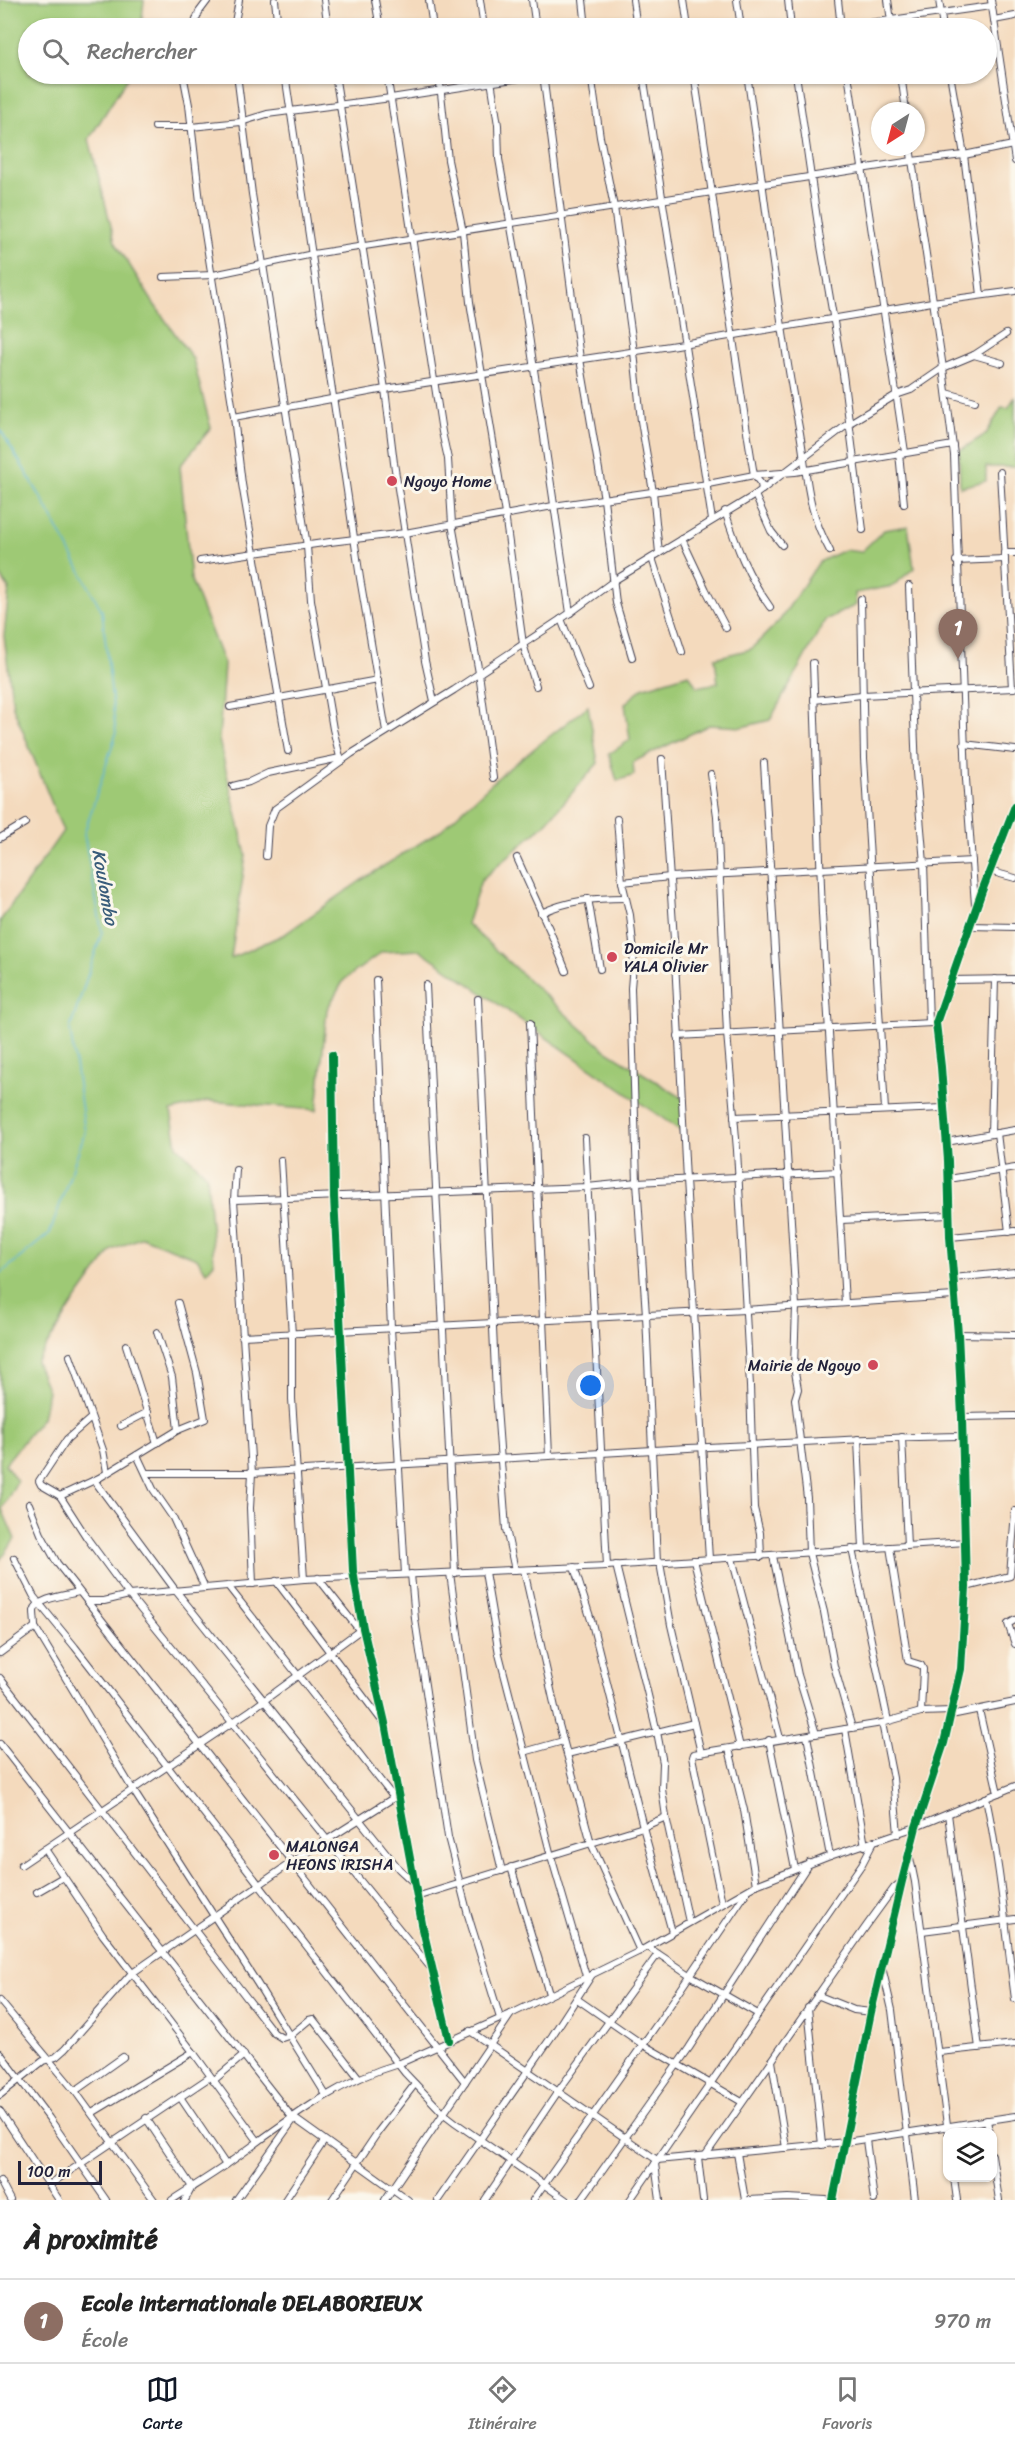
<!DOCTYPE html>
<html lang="fr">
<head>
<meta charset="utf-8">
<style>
	body { margin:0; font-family:Sriracha,sans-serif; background:#f2f2f2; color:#222 }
	.controls { position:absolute; right:18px; bottom:18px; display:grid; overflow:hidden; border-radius:12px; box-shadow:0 2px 4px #0004 }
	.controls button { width:54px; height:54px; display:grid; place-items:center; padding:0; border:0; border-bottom:2px solid #e0e0e0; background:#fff; color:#222; font:30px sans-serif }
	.compass { position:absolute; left:871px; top:102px; width:54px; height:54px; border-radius:50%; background:#fff; box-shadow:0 2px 4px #0004; rotate:216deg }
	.scale { position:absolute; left:18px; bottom:15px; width:84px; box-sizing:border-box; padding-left:6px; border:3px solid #22223b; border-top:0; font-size:16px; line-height:21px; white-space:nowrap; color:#22223b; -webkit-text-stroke:4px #fbf7ec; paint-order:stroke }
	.you { position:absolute; left:591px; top:1386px; width:21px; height:21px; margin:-15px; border:4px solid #fff; border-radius:50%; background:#1a73e8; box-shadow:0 0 0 9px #1a73e833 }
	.badge { display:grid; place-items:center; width:39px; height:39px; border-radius:50%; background:#111827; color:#fff; font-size:20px; font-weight:700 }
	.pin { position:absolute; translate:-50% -50px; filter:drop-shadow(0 2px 3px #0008) }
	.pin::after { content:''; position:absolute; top:32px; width:21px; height:18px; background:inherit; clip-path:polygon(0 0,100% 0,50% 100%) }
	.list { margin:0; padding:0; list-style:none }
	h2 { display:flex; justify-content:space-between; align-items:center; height:78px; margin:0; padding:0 24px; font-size:26px }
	h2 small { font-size:20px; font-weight:400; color:#767676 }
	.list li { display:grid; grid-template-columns:39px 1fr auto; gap:18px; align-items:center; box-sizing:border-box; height:84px; padding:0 24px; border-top:2px solid #e0e0e0 }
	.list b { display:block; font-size:22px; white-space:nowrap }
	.list p { margin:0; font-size:20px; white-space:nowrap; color:#767676 }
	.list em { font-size:20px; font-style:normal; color:#767676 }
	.icon { flex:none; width:33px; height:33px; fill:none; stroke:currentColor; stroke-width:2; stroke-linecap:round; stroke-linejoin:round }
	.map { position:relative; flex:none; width:1015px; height:2200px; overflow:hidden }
	.search { position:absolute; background:#fff; box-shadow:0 2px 4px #0004; left:18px; right:18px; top:18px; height:66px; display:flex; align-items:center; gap:15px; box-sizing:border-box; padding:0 21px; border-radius:33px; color:#767676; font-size:22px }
	.sheet { height:162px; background:#fff }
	nav { display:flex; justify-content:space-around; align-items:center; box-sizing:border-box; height:84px; border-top:2px solid #e0e0e0; background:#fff; font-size:16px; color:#767676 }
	nav a { display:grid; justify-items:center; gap:3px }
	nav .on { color:#111827 }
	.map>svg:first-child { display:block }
	.green { fill:#9ec975; stroke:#607658; stroke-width:1.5 }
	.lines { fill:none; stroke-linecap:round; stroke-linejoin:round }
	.stream { stroke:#5bb4d8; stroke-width:1.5 }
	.minor-casing { stroke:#423e4e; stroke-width:8 }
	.minor { stroke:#fff; stroke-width:6 }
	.cycleway-casing { stroke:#fbf7ec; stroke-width:11 }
	.cycleway { stroke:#00873e; stroke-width:8 }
	.poi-dot { fill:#d1495b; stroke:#fbf7ec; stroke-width:2 }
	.labels { text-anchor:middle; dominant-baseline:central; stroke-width:6; stroke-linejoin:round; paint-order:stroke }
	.poi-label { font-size:16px; fill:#22223b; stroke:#fbf7ec; text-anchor:start }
	.water-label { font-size:18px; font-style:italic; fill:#395c7a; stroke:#fbf7ec }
</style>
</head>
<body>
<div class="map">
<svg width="1015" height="2200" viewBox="0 0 1015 2200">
	<rect width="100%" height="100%" fill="#fbf7ec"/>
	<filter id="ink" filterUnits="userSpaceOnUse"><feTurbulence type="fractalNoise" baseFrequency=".0167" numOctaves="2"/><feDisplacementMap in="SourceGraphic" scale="12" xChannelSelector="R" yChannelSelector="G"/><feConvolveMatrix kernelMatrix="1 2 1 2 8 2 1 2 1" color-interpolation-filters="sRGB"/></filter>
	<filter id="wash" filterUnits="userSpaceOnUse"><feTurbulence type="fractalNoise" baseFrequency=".008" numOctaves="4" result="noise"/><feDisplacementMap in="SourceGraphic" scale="24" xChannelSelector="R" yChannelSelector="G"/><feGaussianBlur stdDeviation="1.35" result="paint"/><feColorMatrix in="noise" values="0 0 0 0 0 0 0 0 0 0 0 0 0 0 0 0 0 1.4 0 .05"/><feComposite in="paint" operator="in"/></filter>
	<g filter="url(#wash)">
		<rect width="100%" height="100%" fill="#f4dabd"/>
		<g class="green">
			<polygon points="0,0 144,0 141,28 28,28 28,74 130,74 89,139 115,242 154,304 193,359 211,428 180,466 191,580 224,664 219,740 246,855 231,958 285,934 363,879 441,830 503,773 588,706 598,763 545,824 481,880 467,924 604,1049 684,1099 681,1131 420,950 382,952 344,980 327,1009 317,1110 208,1101 171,1111 177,1146 207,1175 214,1263 206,1272 197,1258 142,1237 112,1250 71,1307 36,1362 48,1391 42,1418 5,1464 17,1481 2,1509 15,1539 0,1560 0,921 63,831 13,707 4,636 9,589 0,575"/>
			<polygon points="1015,397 1015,467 986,467 986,481 960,487 959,451 986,434 1002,407 1008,408"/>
			<polygon points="908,526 914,568 893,586 855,593 856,605 825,620 770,720 742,727 709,725 633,762 634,775 617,781 609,754 630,740 625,704 642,688 689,674 697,687 718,683 715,658 751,649 780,620 819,562 844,550 861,552 884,530"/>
		</g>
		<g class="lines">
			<polyline class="stream" points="0,429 42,499 102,611 116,734 84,834 102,932 70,1029 85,1132 50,1233 0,1274"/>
		</g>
	</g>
	<g filter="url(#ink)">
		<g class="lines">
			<defs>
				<g id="minor">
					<polyline points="275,0 278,28"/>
					<polyline points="324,0 328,28"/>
					<polyline points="375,0 380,28"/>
					<polyline points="429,0 433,28"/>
					<polyline points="480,0 484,28"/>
					<polyline points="532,0 536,28"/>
					<polyline points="583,0 586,28"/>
					<polyline points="633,0 637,28"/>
					<polyline points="684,0 688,28"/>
					<polyline points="737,0 741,28"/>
					<polyline points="788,0 791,28"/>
					<polyline points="838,0 841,28"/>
					<polyline points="888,0 892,28"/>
					<polyline points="939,0 943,28"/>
					<polyline points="991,0 1015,161"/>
					<polyline points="994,20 1015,16"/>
					<polyline points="193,28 199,12 208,0"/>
					<polyline points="234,28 239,0"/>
					<polyline points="834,28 991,6"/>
					<polyline points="183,74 189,105 200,202 234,417 242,484 288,751"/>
					<polyline points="237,74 252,194 307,546 311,600 333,729 341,761"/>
					<polyline points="285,74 360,578 386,731"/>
					<polyline points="335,74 385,389 394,463 425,661 434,701"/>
					<polyline points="387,74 442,432 448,459 452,524 479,673 493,778"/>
					<polyline points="439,74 448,160 463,232 470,302 505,514 523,644 536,686"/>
					<polyline points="490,74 498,125 499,159 523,295 570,613"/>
					<polyline points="543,74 580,359 604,499 616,603 632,657"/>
					<polyline points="591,74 600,137 614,207 634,352 641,421 653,492 659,553"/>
					<polyline points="643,74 712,520"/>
					<path d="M694,74c21,133 38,268 60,401l7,9 1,6"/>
					<path d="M747,74c18,119 30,240 53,359 8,47 6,74 30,118"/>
					<polyline points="796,74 821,246 843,374 863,530"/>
					<polyline points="848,74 905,452"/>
					<polyline points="901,74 906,111"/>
					<polyline points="950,74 964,155 981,295"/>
					<polyline points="155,127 191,127 241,122 267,114 391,98 545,74"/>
					<polyline points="910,147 943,368 954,455 966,779 975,905"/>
					<polyline points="163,277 213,275 313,254 912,161 964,155 1013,145"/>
					<polyline points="974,355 1002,363"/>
					<polyline points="947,393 975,401"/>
					<polyline points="234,417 385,389 670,346 932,302 1015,291"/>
					<polyline points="899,453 904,504"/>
					<polyline points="1000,472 1012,688"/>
					<polyline points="755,495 771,531 782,545"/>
					<path d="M725,511c12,37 22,64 45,96"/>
					<polyline points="682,539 706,590 726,628"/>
					<polyline points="1004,553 1015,553"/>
					<polyline points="652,558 682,652"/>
					<polyline points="200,561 330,542 405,533 553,506 708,484 754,475 795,472 953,445"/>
					<polyline points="956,561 1005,559"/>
					<polyline points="909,586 916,772 924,863 929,1023"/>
					<polyline points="861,599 864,758 885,1110"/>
					<polyline points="561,619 589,688"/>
					<polyline points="813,663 822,914 845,1303"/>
					<polyline points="814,700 862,695 1014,688"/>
					<polyline points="230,707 378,680"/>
					<polyline points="964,744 1015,750"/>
					<polyline points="662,759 674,940 686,1180 709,1559"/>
					<polyline points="764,763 796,1306 794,1366 798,1389 795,1399 807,1498 809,1553 824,1612 834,1666 852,1728"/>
					<polyline points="711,774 717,816 727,1033 737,1150 750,1386 754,1508 760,1533 761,1557"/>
					<polyline points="233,786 249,782 268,773 340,758"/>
					<polyline points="617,819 622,882 630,915 634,953 631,988 637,1182 646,1315 657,1563"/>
					<polyline points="0,838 25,823"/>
					<polyline points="266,856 268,826 275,809 351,754 454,690 570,613 615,580 755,495 848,424 896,395 911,390 943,368 974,355 1006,334"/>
					<polyline points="517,858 550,931 566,971"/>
					<polyline points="989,871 1015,878"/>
					<polyline points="622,882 670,877 972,861"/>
					<polyline points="588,898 600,969"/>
					<path d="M541,913c28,-13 53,-15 84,-15"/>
					<polyline points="970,926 1015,927"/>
					<polyline points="376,980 391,1328 405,1574"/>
					<polyline points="951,980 1015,979"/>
					<polyline points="426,985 455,1573"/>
					<polyline points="478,999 496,1394 506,1529 515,1570"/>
					<polyline points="530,1023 549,1456"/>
					<polyline points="678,1036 932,1023"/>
					<polyline points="332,1055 334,1197 353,1571 363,1628 385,1723 423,1929 449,2040"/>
					<polyline points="734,1117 943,1108"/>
					<polyline points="997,1133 1009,1232"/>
					<polyline points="991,1134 995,979"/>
					<polyline points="585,1138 607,1566"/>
					<polyline points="946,1142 1015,1130"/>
					<polyline points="281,1160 292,1335 292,1399 304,1579"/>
					<polyline points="236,1170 234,1200 252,1473 250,1508 253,1584"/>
					<polyline points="949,1179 1015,1168"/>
					<polyline points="234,1200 587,1187 637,1182 838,1172"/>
					<polyline points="841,1220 949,1215"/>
					<polyline points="950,1237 1015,1231"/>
					<polyline points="953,1278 1015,1272"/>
					<polyline points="157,1332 172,1377 178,1430"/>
					<polyline points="958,1334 1015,1335"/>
					<polyline points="242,1336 745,1310 954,1296"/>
					<polyline points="126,1345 157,1443"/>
					<polyline points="70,1356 103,1450 107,1472"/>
					<polyline points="962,1417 1015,1416"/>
					<polyline points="91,1418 67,1439 39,1481 41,1485 60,1496 99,1478 178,1430 205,1419 197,1373 178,1303"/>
					<polyline points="121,1426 148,1412"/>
					<polyline points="902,1437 907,1546"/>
					<polyline points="858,1439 863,1549"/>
					<polyline points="137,1455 153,1489 173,1518 205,1588"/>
					<path d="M146,1473h106l436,-25c91,-4 183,-11 274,-12"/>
					<polyline points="94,1480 176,1591 399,1869 414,1883"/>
					<polyline points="60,1496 87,1538 129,1595 430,1967"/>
					<polyline points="29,1504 41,1534 57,1563 465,2082"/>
					<polyline points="890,1547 908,1661 921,1665 923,1669 921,1712"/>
					<polyline points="852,1549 888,1721"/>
					<polyline points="773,1556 798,1675 816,1734"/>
					<polyline points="14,1558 34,1597 75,1647 405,2073 443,2113 456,2123 566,2200"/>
					<polyline points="732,1558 780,1738"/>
					<polyline points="694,1560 740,1747"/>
					<polyline points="660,1563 671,1625 701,1753"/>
					<polyline points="616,1565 657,1732 663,1763 662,1789 666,1817 689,1922"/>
					<polyline points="574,1567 592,1623 643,1827 672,1932"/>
					<polyline points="524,1570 558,1721 591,1843 640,1951"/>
					<polyline points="485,1572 499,1654 551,1856 586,1976"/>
					<polyline points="450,1573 475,1760 502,1871"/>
					<polyline points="411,1574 415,1619 448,1837 468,1915 500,2018"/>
					<polyline points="318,1578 360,1631"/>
					<polyline points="276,1581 382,1721"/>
					<polyline points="228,1586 394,1798"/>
					<polyline points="966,1587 1010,1576 1015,1511"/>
					<path d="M79,1592c-11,3 -43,6 -45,19 0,5 1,11 1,16l98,163 124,193 69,112"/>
					<polyline points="87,1601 104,1601 129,1595 304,1579 607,1566 966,1542"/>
					<polyline points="1015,1620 1008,1624 1015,1644"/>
					<polyline points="0,1653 35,1627"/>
					<polyline points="0,1678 274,2033 282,2038 291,2035 309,2020 313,2019 359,2078"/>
					<polyline points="979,1710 998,1793"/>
					<polyline points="951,1715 1015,1702"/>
					<polyline points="882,1723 893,1778 898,1834"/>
					<polyline points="845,1729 865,1846"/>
					<polyline points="807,1736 830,1856"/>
					<polyline points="769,1740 795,1869"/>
					<polyline points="0,1744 291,2116 408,2200"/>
					<polyline points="729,1749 744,1810 756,1885"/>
					<polyline points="524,1752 563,1741"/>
					<polyline points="567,1754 694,1723"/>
					<path d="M986,1798c14,66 20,134 29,201"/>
					<polyline points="948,1814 979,2048"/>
					<polyline points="45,1849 103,1935 193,2052 258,2141"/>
					<polyline points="910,1858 915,1882 948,2132"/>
					<polyline points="21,1865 251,1710 363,1628"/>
					<polyline points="511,1867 549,1994"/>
					<polyline points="37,1892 63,1877"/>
					<polyline points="416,1897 643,1827 666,1817"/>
					<polyline points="722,1903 692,1757 693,1754 882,1723 921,1712 952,1711"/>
					<polyline points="922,1931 1015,1919"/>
					<polyline points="648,1947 690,1975 758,2014"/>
					<polyline points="882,1967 892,2010 915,2200"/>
					<polyline points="817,1995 854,2010 871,2012"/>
					<polyline points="577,1999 642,2044 742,2102"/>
					<polyline points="0,2001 75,2091 154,2200"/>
					<polyline points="808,2008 822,2145"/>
					<polyline points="470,2031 657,2160 846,2142 1015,2116"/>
					<polyline points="939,2052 1015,2044"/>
					<polyline points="0,2053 49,2118 106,2200"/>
					<polyline points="772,2061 786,2148"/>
					<polyline points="213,2081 244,2055"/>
					<polyline points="75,2091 123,2057"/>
					<polyline points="0,2095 43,2061 56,2057 65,2049 131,1974 292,1862 398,1795"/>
					<polyline points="180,2097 226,2165"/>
					<polyline points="0,2111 59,2200"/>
					<polyline points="92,2113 193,2052"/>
					<polyline points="146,2118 192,2187 185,2200"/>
					<polyline points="987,2120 989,2132"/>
					<polyline points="866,2140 874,2200"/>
					<polyline points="737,2153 745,2200"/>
					<polyline points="992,2155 999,2200"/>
					<polyline points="705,2156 867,1925 894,1888 901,1882"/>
					<polyline points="698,2157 703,2200"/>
					<polyline points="655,2164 660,2200"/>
					<polyline points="954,2178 957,2200"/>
					<polyline points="0,2181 10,2200"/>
					<polyline points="49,2185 210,2077"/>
					<path d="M172,2200c18,-12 37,-23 54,-35 55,-39 106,-82 172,-101l113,-50 129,-63 116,-66 74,-29 86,-29 99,-41"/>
					<polyline points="236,2200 294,2119"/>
					<polyline points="285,2200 324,2141"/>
					<polyline points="332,2200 378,2132 415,2084"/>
					<polyline points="385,2200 511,2014"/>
					<polyline points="438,2200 552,2036 593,1973"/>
					<polyline points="485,2200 559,2090 658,1954"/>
					<polyline points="533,2200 660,2020 746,1893"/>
					<polyline points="581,2200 689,2048 809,1863"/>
					<polyline points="630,2200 862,1864 873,1843"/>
					<polyline points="749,2200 788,2198 826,2200"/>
					<polyline points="833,2200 871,2012 902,1881 916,1827 944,1743 961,1669 966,1587 962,1417 958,1334 950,1237 948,1161 941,1067 936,1023 982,891 1015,806"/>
				</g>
			</defs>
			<use href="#minor" class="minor-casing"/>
			<use href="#minor" class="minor"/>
			<defs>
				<g id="cycleway">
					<polyline points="332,1055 334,1197 353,1571 363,1628 385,1723 423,1929 449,2040"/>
					<polyline points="833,2200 871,2012 902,1881 916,1827 944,1743 961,1669 966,1587 962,1417 958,1334 950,1237 948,1161 941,1067 936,1023 982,891 1015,806"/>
				</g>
			</defs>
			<use href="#cycleway" class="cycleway-casing"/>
			<use href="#cycleway" class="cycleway"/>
		</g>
	</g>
	<g class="poi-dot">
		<circle cx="392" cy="481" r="6"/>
		<circle cx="612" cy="957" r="6"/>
		<circle cx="873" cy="1365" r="6"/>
		<circle cx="274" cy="1855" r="6"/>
	</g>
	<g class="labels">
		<g class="poi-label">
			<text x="404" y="481">Ngoyo Home</text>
			<text x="624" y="948">Domicile Mr<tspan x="624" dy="18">YALA Olivier</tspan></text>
			<text x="861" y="1365" text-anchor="end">Mairie de Ngoyo</text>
			<text x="286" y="1846">MALONGA<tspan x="286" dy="18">HEONS IRISHA</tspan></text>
		</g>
		<g class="water-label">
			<text transform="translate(105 887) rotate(80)">Koulombo</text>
		</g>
	</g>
</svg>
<div class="controls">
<button><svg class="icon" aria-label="layers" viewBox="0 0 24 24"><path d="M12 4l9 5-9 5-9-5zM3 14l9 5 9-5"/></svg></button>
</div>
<svg class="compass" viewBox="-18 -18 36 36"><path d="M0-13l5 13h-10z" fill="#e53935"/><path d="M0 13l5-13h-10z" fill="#767676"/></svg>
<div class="scale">100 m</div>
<div class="you"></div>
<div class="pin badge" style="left:958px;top:659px;background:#8d6e63">1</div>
<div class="search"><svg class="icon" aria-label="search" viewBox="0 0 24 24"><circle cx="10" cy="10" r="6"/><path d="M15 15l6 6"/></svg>Rechercher</div>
</div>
<section class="sheet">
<h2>À proximité<small></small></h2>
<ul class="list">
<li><span class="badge" style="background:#8d6e63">1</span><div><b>Ecole internationale DELABORIEUX</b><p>École</p></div><em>970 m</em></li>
</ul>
</section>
<nav>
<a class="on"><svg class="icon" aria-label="map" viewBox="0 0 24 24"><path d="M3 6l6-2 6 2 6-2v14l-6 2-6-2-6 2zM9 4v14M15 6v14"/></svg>Carte</a>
<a><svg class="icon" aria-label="directions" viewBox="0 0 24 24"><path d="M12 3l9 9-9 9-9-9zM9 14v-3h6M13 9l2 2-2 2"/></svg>Itinéraire</a>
<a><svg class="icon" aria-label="saved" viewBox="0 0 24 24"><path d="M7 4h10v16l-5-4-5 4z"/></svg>Favoris</a>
</nav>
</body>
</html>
